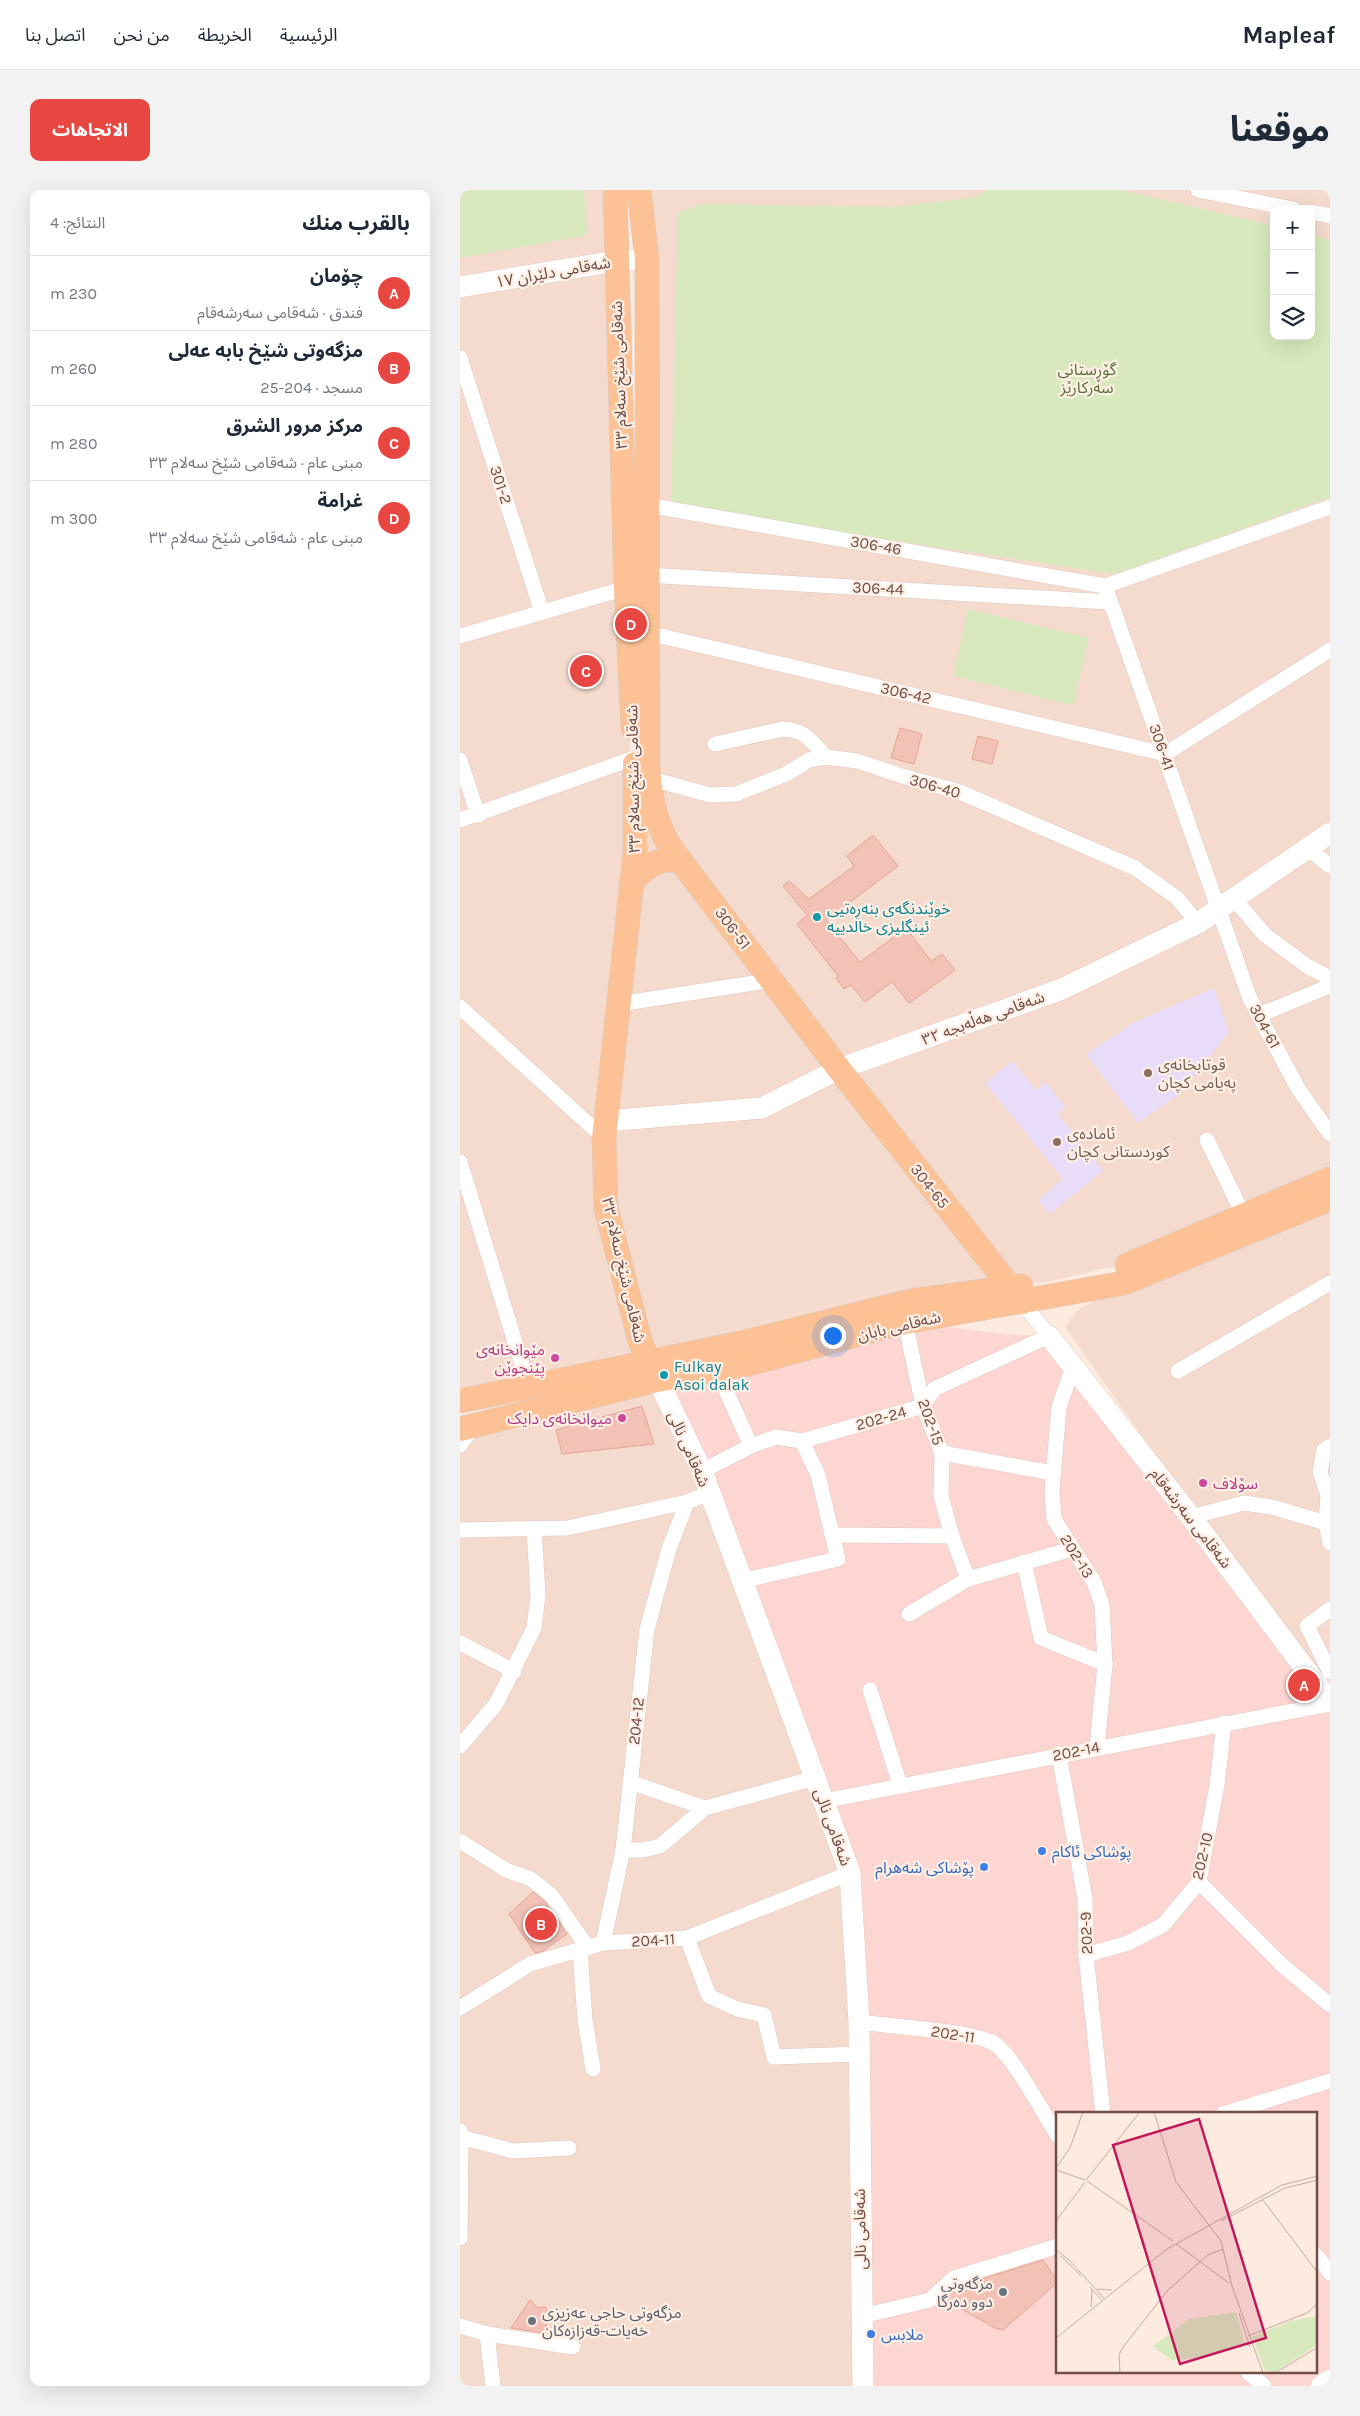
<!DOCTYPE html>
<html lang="ar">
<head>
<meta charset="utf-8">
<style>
	body { margin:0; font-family:Karla,"Noto Sans Arabic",sans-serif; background:#f2f2f3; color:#1f2937; direction:rtl }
	.controls { position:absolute; right:15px; top:15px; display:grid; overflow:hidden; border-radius:10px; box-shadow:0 5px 20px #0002 }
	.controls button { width:45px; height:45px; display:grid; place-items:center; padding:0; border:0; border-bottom:1px solid #e0e1e3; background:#fff; color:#1f2937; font:25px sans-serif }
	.you { position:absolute; left:372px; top:1145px; width:18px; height:18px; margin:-12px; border:4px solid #fff; border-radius:50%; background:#1a73e8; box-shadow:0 0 0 8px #1a73e833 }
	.badge { display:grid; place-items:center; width:32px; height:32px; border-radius:50%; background:#e84641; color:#fff; font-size:16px; font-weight:700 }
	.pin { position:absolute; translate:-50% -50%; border:2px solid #fff; box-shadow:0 1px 5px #0006 }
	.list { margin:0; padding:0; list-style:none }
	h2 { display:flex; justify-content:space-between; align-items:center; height:65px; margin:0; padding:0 20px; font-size:21px }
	h2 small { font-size:16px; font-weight:400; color:#747a83 }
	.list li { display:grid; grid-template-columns:32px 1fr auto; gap:15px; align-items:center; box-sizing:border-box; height:75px; padding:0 20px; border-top:1px solid #e0e1e3 }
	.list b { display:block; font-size:19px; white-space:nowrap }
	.list p { margin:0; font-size:16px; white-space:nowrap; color:#747a83 }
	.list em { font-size:16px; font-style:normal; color:#747a83 }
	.icon { flex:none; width:28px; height:28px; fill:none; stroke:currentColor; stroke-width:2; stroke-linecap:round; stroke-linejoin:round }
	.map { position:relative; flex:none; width:870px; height:2196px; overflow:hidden; direction:ltr; border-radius:10px }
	header { display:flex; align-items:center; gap:30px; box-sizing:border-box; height:70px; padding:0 25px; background:#fff; border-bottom:1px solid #e0e1e3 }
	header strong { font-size:24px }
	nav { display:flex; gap:28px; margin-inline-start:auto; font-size:18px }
	.intro { display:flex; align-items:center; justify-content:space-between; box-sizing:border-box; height:120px; padding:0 30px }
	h1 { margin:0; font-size:35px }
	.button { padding:12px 22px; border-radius:10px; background:#e84641; color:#fff; font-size:18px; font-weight:700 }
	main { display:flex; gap:30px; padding:0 30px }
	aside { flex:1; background:#fff; border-radius:10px; box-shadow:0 5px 20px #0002 }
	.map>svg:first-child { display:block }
	.residential { fill:#f4dbcd; fill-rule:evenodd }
	.commercial { fill:#fdd6d2; fill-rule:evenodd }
	.education { fill:#e8dcf8 }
	.green { fill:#d8e9be }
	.building { fill:#f2c2b6; stroke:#e4a596 }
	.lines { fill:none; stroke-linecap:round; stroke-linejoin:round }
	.street-casing { stroke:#e2c7be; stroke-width:16 }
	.secondary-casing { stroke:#e7c7bb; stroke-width:22 }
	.primary-casing { stroke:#d8cdcb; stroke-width:25 }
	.street { stroke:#fff; stroke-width:15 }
	.secondary { stroke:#fff; stroke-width:21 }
	.primary { stroke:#fcc295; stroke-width:24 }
	.culture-dot { fill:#0f9aa8; stroke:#ffefe5; stroke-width:2 }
	.education-dot { fill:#8d6e63; stroke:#ffefe5; stroke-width:2 }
	.hotel-dot { fill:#d1479c; stroke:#ffefe5; stroke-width:2 }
	.shop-dot { fill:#3f7fe0; stroke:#ffefe5; stroke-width:2 }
	.worship-dot { fill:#6b7280; stroke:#ffefe5; stroke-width:2 }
	.labels { text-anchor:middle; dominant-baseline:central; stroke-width:4.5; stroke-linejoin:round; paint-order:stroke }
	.street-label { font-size:16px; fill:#724e47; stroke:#ffefe5 }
	.park-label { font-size:16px; fill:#57733c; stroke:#ffefe5 }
	.culture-label { font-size:16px; fill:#0d838f; stroke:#ffefe5; text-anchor:start }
	.education-label { font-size:16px; fill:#785e54; stroke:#ffefe5; text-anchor:start }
	.hotel-label { font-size:16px; fill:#b23c85; stroke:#ffefe5; text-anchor:end }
	.shop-label { font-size:16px; fill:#366cbe; stroke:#ffefe5; text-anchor:start }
	.worship-label { font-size:16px; fill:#5b616d; stroke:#ffefe5; text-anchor:end }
	.inset-road { fill:none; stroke:#c5aca2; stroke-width:1 }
	.view { fill:#c2185b; fill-opacity:0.15; stroke:#c2185b; stroke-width:2.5 }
	.inset-edge { fill:none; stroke:#724e47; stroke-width:2.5 }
</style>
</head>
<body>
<header>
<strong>Mapleaf</strong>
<nav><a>الرئيسية</a><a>الخريطة</a><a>من نحن</a><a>اتصل بنا</a></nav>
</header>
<div class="intro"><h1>موقعنا</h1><a class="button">الاتجاهات</a></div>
<main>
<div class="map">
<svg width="870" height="2196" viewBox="0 0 870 2196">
	<rect width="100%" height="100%" fill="#fcebde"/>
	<g class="residential">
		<path d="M0,0h152l19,595 9,-13 -1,-582h691v989l-211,86 -72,17 -30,1 -557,117zM814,19h37v127h-37z"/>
		<polygon points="870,1010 870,1512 605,1137 618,1120 664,1094"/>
		<polygon points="197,1190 390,1683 403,2196 0,2196 0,1239"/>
	</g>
	<path class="commercial" d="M445,1132l108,13 36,1 281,366v684h-467l-13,-513 -193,-493zM598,1924h258v258h-258z"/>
	<g class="education">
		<polygon points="754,798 769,842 721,903 678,933 626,864 675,832"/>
		<polygon points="552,871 576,900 586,892 606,917 598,924 643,981 590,1024 578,1010 603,989 525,893"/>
	</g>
	<g class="green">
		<polygon points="0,0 124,0 127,45 0,68"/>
		<polygon points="528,0 662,0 814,36 814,146 851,146 851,45 870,50 870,307 656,384 211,317 218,23 243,14 436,17 516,7"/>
		<polygon points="508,419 629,448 613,515 493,486"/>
	</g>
	<g class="building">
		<polygon points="440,538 462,544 454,574 431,568"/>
		<polygon points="518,546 538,551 532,574 512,569"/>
		<polygon points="413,645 438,676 366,730 400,772 446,738 471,771 482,764 495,780 449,813 432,792 405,812 391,795 384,799 376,788 378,786 337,734 347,725 323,696 329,691 349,709 394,676 387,666"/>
		<polygon points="182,1216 194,1254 102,1264 96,1240"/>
		<polygon points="73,1702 85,1712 107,1744 83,1761 75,1763 49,1724"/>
		<polygon points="583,2070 598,2092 543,2140 537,2139 484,2109 499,2096"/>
		<polygon points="70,2110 78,2118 86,2117 88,2125 85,2143 51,2138"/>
	</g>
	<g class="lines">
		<defs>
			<g id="street">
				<polyline points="738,0 833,19"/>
				<polyline points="851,22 870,26"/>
				<polyline points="0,168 82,422"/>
				<polyline points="187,315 645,396 870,317"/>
				<polyline points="186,385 650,412"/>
				<polyline points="645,396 790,809 839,900 870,944"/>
				<polyline points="188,443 705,564 870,460"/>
				<polyline points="0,446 166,398"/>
				<path d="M255,554l68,-15c23,1 29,13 43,28"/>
				<polyline points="0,570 18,625"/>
				<polyline points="188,588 250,605 276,604 326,584 349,570 366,567 397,571 442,586 500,602 675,678 717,708 738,733"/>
				<polyline points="0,630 174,568"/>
				<polyline points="847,658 870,676"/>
				<polyline points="775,710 805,745 847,776 870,788"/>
				<polyline points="159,814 313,790"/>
				<polyline points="0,817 144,948"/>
				<polyline points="799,825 870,796"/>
				<polyline points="747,950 783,1024"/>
				<polyline points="0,972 69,1198"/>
				<polyline points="445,1132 463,1216 482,1263 481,1306 492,1346 508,1389"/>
				<polyline points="613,1177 599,1217 592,1300 594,1329 634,1392 642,1415 645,1474 637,1557"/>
				<polyline points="257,1181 291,1256"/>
				<polyline points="718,1181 870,1093"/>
				<polyline points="0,1255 13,1237"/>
				<polyline points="870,1256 864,1260 860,1282 868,1305 866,1333 870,1353"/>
				<polyline points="482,1263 593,1283"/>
				<polyline points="242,1281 291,1256 316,1247 342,1251 463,1216 474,1199 589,1146 562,1112"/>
				<polyline points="731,1327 784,1313 812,1317 866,1333"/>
				<polyline points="0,1340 107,1338 227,1312 249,1303"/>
				<polyline points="372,1345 492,1346"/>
				<polyline points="564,1372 581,1448 645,1474"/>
				<polyline points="281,1391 378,1369 358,1285 342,1251"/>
				<polyline points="870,1419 847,1436 870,1482"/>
				<polyline points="449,1424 508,1389 612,1359"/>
				<polyline points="0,1453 54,1481"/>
				<polyline points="410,1500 440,1595"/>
				<polyline points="0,1556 36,1514 74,1438 78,1405 74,1338"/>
				<polyline points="599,1564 625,1709 626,1765 643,1924"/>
				<polyline points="170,1592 245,1618"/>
				<polyline points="363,1611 870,1514"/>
				<polyline points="0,1651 46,1680 71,1689 92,1706 128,1758"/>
				<polyline points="163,1660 183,1660 200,1656 245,1618 355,1588"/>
				<polyline points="739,1692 821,1774 870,1815"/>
				<polyline points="227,1748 249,1806 277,1819 304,1825 314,1867 399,1864"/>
				<polyline points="143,1753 163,1660 187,1439 209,1359 227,1312"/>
				<polyline points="120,1760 125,1830 133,1879"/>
				<polyline points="626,1765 668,1753 703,1735 739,1692 757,1595 764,1533"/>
				<polyline points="0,1818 70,1774 143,1753 227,1748 390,1683"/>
				<path d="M399,1832c27,4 117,9 136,22 19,13 49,71 63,92"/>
				<polyline points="763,1924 870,1891"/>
				<polyline points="0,1941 1,1947 53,1961 109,1958"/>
				<polyline points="0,2048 1,1947"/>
				<polyline points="856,2065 870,2083"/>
				<polyline points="402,2126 470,2110 494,2088 598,2056"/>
				<polyline points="0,2136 27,2144 113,2157"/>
				<polyline points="27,2144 33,2196"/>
				<polyline points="788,2182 804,2196"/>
			</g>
			<g id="secondary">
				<polyline points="0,97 156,71 187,69"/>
				<polyline points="146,931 302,918 379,879 602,799 738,733 870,643"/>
				<polyline points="589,1146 731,1327 870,1512"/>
				<polyline points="191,1176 242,1281 390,1683 399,1832 403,2196"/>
				<polyline points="861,2196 870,2190"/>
			</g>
			<g id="primary">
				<polyline points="155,0 166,398 173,538"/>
				<path d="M179,0l8,69 1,504c1,31 8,63 25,88l166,218 183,233"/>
				<polyline points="175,574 175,663 144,948 146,1018 180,1151 189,1171"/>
				<path d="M172,691c18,-16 24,-24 49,-20"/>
				<polyline points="667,1075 870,989"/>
				<polyline points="0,1211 281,1153 451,1111 561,1096"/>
				<polyline points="0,1239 197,1190 288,1174 445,1132 664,1093 870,1009"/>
			</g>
		</defs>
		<use href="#street" class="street-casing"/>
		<use href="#secondary" class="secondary-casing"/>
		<use href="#primary" class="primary-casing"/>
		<use href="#street" class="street"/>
		<use href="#secondary" class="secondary"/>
		<use href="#primary" class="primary"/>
	</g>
	<g class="culture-dot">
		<circle cx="357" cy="727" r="5"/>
		<circle cx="204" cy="1185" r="5"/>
	</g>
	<g class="education-dot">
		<circle cx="688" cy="883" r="5"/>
		<circle cx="597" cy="952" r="5"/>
	</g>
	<g class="hotel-dot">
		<circle cx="95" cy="1168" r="5"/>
		<circle cx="162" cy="1228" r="5"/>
		<circle cx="743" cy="1293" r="5"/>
	</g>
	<g class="shop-dot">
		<circle cx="582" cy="1661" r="5"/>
		<circle cx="524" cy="1677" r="5"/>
		<circle cx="411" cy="2144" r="5"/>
	</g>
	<g class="worship-dot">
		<circle cx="543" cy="2102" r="5"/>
		<circle cx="72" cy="2131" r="5"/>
	</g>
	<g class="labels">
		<g class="street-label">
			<text transform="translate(93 82) rotate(-10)">شەقامی دلێران ١٧</text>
			<text transform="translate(159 185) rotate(-92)">شەقامی شێخ سەلام ٣٣</text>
			<text transform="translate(41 295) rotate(72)">301-2</text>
			<text transform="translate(416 355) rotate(10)">306-46</text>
			<text transform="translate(418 398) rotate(3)">306-44</text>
			<text transform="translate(446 503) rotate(13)">306-42</text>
			<text transform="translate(702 557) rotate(71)">306-41</text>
			<text transform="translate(173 589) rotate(-91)">شەقامی شێخ سەلام ٣٣</text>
			<text transform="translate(475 596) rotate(16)">306-40</text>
			<text transform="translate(273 738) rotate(53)">306-51</text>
			<text transform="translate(523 828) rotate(-20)">شەقامی هەڵەبجە ٣٢</text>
			<text transform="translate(805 836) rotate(62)">304-61</text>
			<text transform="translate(470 996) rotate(52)">304-65</text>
			<text transform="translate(164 1080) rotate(77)">شەقامی شێخ سەلام ٣٣</text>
			<text transform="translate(439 1136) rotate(-13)">شەقامی بابان</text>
			<text transform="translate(421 1228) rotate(-16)">202-24</text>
			<text transform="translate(471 1232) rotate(70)">202-15</text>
			<text transform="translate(229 1259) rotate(66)">شەقامی نالی</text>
			<text transform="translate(731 1328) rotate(52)">شەقامی سەرشەقام</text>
			<text transform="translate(617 1366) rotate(58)">202-13</text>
			<text transform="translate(176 1531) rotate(-84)">204-12</text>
			<text transform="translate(616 1561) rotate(-11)">202-14</text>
			<text transform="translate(373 1637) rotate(70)">شەقامی نالی</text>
			<text transform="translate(742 1666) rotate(-77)">202-10</text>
			<text transform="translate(626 1743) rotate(-92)">202-9</text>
			<text transform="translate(193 1750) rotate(-3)">204-11</text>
			<text transform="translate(493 1844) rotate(9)">202-11</text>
			<text transform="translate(400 2039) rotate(-91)">شەقامی نالی</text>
		</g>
		<g class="park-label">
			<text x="627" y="179">گۆڕستانی<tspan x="627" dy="18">سەرکارێز</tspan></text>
		</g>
		<g class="culture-label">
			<text x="367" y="718">خوێندنگەی بنەڕەتیی<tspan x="367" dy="18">ئینگلیزی خالدییە</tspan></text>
			<text x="214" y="1176">Fulkay<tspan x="214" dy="18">Asoi dalak</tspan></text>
		</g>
		<g class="education-label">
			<text x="698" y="874">قوتابخانەی<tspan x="698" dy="18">پەیامی کچان</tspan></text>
			<text x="607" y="943">ئامادەی<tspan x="607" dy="18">کوردستانی کچان</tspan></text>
		</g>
		<g class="hotel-label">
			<text x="85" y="1159">مێوانخانەی<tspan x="85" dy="18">پێنجوێن</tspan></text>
			<text x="152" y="1228">میوانخانەی دایک</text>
			<text x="753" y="1293" text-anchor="start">سۆلاف</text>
		</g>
		<g class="shop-label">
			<text x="592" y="1661">پۆشاکی ئاکام</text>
			<text x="514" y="1677" text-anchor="end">پۆشاکی شەھرام</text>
			<text x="421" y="2144">ملابس</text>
		</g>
		<g class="worship-label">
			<text x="533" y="2093">مزگەوتی<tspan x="533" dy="18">دوو دەرگا</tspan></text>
			<text x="82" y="2122" text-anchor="start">مزگەوتی حاجی عەزیزی<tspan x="82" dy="18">خەیات-قەزازەکان</tspan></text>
		</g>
	</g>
	<g transform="translate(596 1922)">
		<rect width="261" height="261" fill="#fcebde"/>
		<path d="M180,200l8,30 -34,15 -39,3 -18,-14 36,-27zM261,204v29l-44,28h-7l-14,-36 39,-16z" fill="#d8e9be"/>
		<path class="inset-road" d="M98,0l22,70 45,59 11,45 31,87M0,56l14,-20 13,-36M0,58l29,10M30,68l54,-68M31,69l86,60M207,88l55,73M0,109l29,-39M165,109l64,-33 33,-8M120,132l53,39M0,138l12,9 36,39M5,144l20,20M34,175l12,13M41,177l15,1M35,195l1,-17M183,201l11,34M192,224l59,-23 11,-10M0,226l111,-89 115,-64 36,-9M64,261l-1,-18 4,-8 45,-57 40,-35 15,-6M219,261l43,-26"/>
		<path class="view" d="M143,7l67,219 -86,26 -67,-219z"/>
		<rect width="261" height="261" class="inset-edge"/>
	</g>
</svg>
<div class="controls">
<button>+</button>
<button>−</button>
<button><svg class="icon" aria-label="layers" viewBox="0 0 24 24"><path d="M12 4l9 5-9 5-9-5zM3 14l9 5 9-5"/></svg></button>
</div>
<div class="you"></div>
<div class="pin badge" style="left:844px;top:1495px">A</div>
<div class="pin badge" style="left:81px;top:1734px">B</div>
<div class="pin badge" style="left:126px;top:481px">C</div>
<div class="pin badge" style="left:171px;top:434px">D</div>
</div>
<aside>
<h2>بالقرب منك<small>النتائج: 4</small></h2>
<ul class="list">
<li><span class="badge">A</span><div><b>چۆمان</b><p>فندق · شەقامی سەرشەقام</p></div><em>230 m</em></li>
<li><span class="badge">B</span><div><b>مزگەوتی شێخ بابە عەلی</b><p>مسجد · 204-25</p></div><em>260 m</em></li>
<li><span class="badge">C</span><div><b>مرکز مرور الشرق</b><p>مبنى عام · شەقامی شێخ سەلام ٣٣</p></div><em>280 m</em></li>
<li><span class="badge">D</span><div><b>غرامة</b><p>مبنى عام · شەقامی شێخ سەلام ٣٣</p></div><em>300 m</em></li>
</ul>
</aside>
</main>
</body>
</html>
